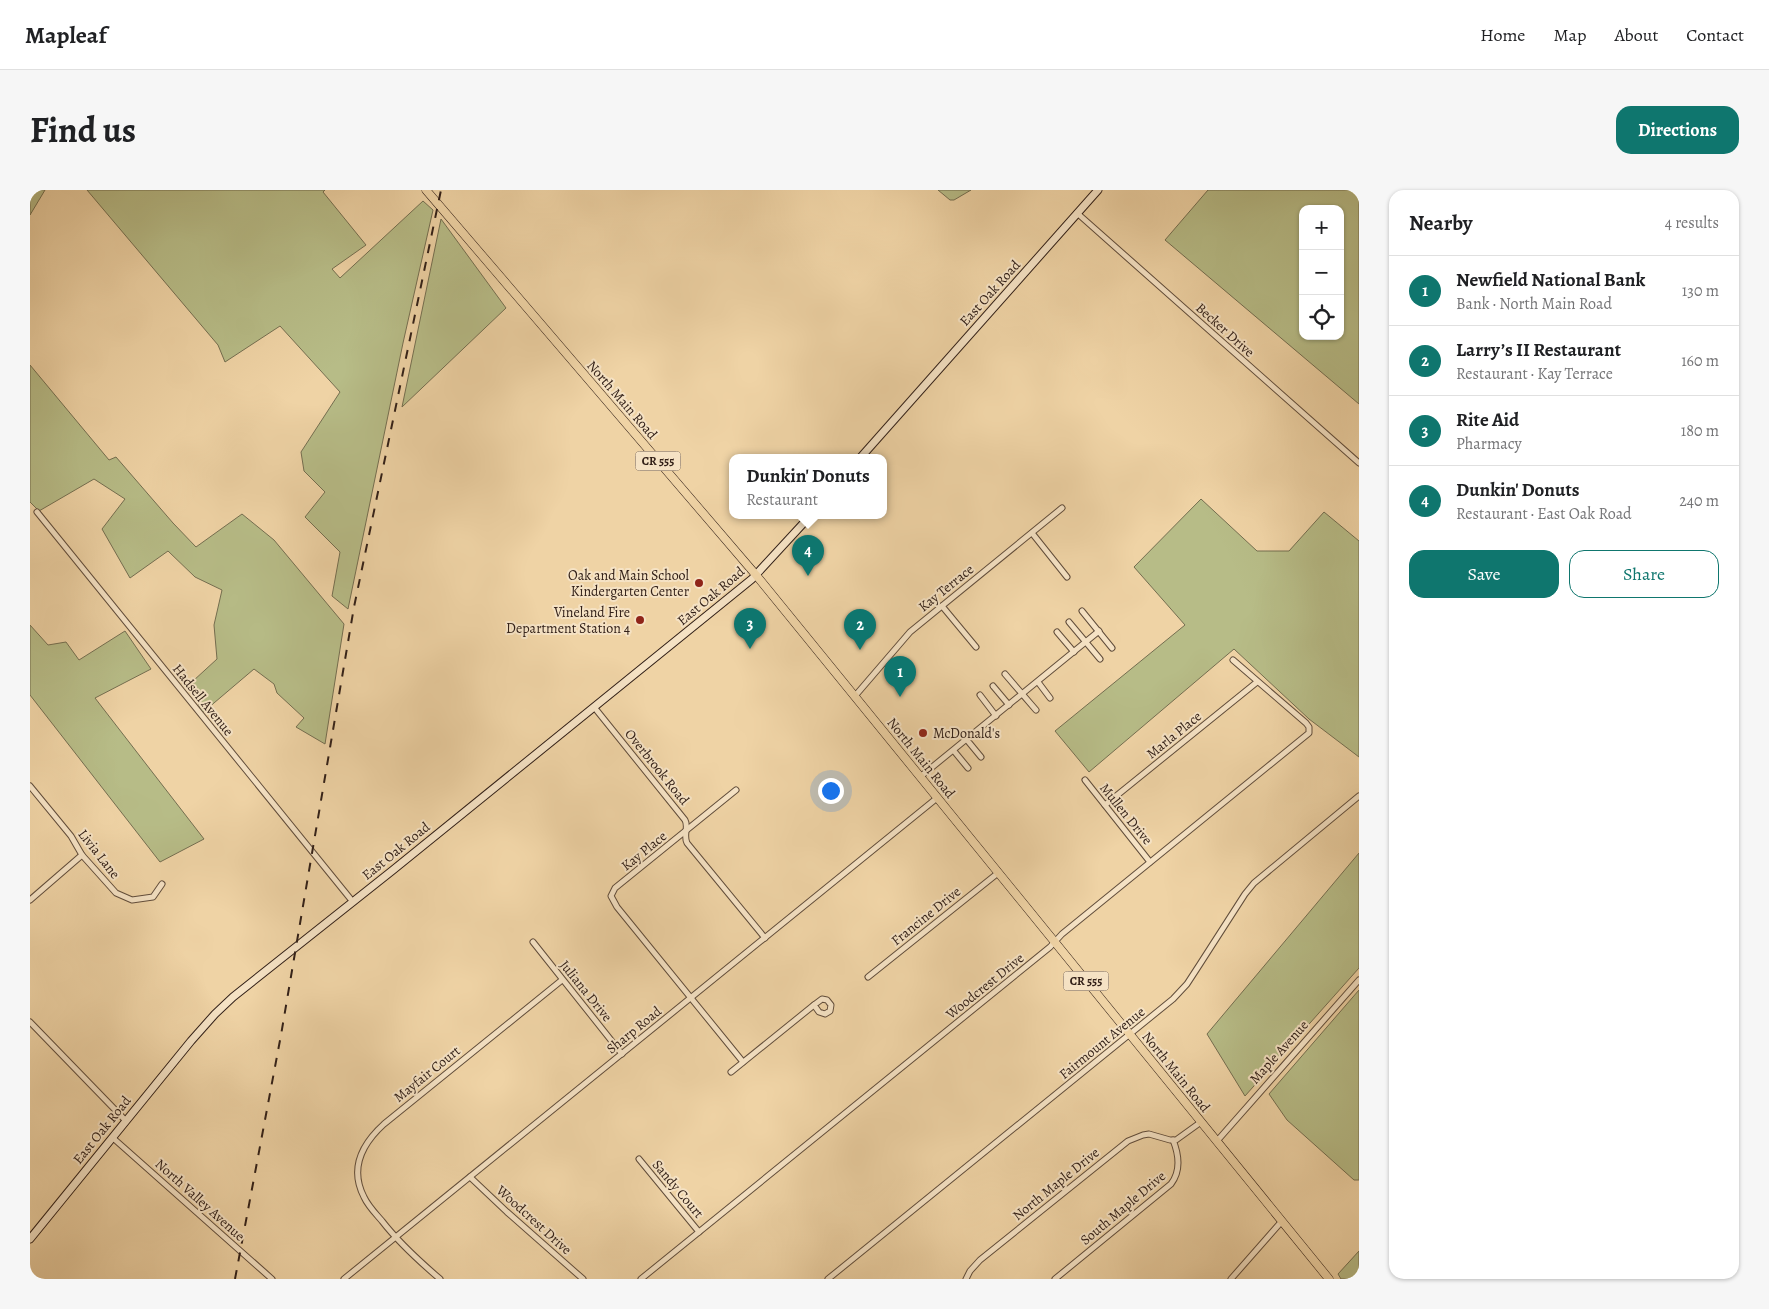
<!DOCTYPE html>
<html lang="en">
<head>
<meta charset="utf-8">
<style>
	body { margin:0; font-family:Alegreya,serif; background:#f6f6f6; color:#202124 }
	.controls { position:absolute; right:15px; top:15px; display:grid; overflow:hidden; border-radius:10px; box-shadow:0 1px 4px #0004 }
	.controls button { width:45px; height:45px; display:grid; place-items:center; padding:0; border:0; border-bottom:1px solid #e0e0e0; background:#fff; color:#202124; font:25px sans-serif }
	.you { position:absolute; left:800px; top:600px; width:18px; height:18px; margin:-12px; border:4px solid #fff; border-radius:50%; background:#1a73e8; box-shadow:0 0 0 8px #1a73e833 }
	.badge { display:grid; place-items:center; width:32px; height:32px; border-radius:50%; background:#0f766e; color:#fff; font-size:16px; font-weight:700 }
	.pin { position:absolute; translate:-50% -41px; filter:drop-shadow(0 1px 2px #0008) }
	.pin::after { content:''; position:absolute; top:26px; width:18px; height:15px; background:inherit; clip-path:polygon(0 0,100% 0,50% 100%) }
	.popup { position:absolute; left:699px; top:264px; width:158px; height:65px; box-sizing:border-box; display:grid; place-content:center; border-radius:10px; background:#fff; filter:drop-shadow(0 1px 4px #0005); font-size:16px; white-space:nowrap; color:#757577 }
	.popup b { font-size:19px; color:#202124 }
	.popup::after { content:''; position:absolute; left:50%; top:100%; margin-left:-10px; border:10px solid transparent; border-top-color:#fff }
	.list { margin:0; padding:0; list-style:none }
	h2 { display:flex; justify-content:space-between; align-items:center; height:65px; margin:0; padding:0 20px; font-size:21px }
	h2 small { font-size:16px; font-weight:400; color:#757577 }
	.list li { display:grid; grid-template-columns:32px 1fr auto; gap:15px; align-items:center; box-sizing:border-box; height:70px; padding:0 20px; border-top:1px solid #e0e0e0 }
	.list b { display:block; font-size:19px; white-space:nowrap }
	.list p { margin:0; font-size:16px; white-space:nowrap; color:#757577 }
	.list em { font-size:16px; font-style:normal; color:#757577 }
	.actions { display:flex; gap:10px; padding:15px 20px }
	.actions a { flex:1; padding:11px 0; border:1px solid #0f766e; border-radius:15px; text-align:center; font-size:18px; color:#0f766e }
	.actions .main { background:#0f766e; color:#fff }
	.icon { flex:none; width:28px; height:28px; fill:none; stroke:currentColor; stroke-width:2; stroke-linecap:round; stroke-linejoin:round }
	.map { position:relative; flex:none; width:1329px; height:1089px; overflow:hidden; border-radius:15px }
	header { display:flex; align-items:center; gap:30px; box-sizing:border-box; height:70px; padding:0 25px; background:#fff; border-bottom:1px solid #e0e0e0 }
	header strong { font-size:24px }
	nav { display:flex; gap:28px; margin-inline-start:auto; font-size:18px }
	.intro { display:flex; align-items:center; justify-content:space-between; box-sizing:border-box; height:120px; padding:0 30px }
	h1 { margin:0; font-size:35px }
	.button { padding:12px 22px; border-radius:15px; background:#0f766e; color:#fff; font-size:18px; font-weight:700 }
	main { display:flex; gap:30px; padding:0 30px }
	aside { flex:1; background:#fff; border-radius:15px; box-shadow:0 1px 4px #0004 }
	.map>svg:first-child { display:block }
	.green { fill:#b7bc87; stroke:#746e50; fill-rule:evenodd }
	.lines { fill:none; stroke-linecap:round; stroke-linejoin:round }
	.street-casing { stroke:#614d3b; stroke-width:7 }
	.secondary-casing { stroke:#322018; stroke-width:9 }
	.primary-casing { stroke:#322018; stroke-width:9 }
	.street { stroke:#f5e2c4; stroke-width:5 }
	.secondary { stroke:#f5e2c4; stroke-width:7 }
	.primary { stroke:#efd3a5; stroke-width:8 }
	.rail { stroke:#322018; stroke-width:2; stroke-dasharray:9 9; stroke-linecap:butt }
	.poi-dot { fill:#8f2418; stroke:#f5e2c4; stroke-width:2 }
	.labels { text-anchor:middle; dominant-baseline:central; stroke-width:4; stroke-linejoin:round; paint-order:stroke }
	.shield { fill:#f5e2c4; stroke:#6c5a4c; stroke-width:1 }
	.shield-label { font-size:12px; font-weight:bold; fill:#322018 }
	.street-label { font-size:14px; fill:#322018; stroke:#f5e2c4 }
	.poi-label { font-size:14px; fill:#322018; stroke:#f5e2c4; text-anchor:end }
</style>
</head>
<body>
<header>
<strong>Mapleaf</strong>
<nav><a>Home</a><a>Map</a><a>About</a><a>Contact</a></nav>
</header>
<div class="intro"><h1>Find us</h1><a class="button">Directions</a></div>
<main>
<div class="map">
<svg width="1329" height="1089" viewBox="0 0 1329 1089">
	<rect width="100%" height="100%" fill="#efd3a5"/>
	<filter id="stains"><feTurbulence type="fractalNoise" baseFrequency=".004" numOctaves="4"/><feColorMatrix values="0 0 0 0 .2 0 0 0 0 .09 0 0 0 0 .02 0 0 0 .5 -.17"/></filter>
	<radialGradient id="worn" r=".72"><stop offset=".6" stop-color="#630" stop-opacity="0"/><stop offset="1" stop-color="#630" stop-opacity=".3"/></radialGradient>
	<g class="green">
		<polygon points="0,0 15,0 0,25"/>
		<polygon points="57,0 295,0 293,2 336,55 302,79 310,88 393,11 403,20 373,153 318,419 302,406 310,362 275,327 295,302 274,281 271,262 310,202 250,136 195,172 188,155"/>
		<polygon points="908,0 941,0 924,10 920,10"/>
		<path d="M1178,0h151v214l-194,-164zM1273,19h37v127h-37z"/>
		<polygon points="411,29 476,118 372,217"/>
		<polygon points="0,175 79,270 86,267 143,333 166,357 212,324 244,350 314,434 295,554 266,537 274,528 247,503 244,494 224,479 171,524 163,491 187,469 184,435 192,400 165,387 138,361 100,388 72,339 95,309 64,289 9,321 0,312"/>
		<polygon points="1171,309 1227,361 1259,361 1294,322 1329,351 1329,567 1279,529 1204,459 1059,582 1025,541 1155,435 1104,377"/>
		<polygon points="0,435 18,455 36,452 49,470 95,441 121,479 65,508 174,649 130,672 0,505"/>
		<polygon points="1329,663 1329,778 1215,906 1177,844"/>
		<polygon points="1329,800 1329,990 1324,990 1257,930 1239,904"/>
		<polygon points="1329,1061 1329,1089 1311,1089 1308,1084"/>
	</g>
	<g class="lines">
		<defs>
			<g id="street">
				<polyline points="1047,23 1329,273"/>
				<polyline points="7,322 323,712"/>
				<polyline points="1002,343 1037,387"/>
				<polyline points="912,416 946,457"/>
				<polyline points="1052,421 1082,458"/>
				<polyline points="1039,432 1070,469"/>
				<polyline points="1027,442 1044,462"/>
				<polyline points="975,484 1006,520"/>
				<polyline points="1008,492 1020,508"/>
				<polyline points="963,496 979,515"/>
				<polyline points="950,505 966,526"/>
				<polyline points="825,506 880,442 1032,318"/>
				<path d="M564,517l91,113c4,7 -2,15 2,23l78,95"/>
				<polyline points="937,550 951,567"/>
				<polyline points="924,561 938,578"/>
				<polyline points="890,587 1069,441"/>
				<polyline points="1055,590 1120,672"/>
				<polyline points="0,596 41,646 52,665 86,703 102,710 123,707 132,694"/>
				<polyline points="706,600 585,698 581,706 587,717 713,872"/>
				<polyline points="1075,615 1227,492"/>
				<polyline points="0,710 52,665"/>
				<polyline points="503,752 592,864"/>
				<polyline points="838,787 968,683"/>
				<polygon points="792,809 797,810 801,815 800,821 795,824 789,822 784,815"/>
				<polyline points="0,832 96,931"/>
				<polyline points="701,882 784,815"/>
				<polyline points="83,948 242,1089"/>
				<polyline points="1187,951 1329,790"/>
				<polyline points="609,969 669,1042"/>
				<polyline points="440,987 477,1022 553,1089"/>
				<polyline points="314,1089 907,608"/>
				<path d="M410,1089c-21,-18 -41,-36 -58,-58 -6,-7 -14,-15 -18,-24 -15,-29 -2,-53 20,-73l178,-144"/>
				<polyline points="611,1089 1020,757 1032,744 1279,543 1279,537 1276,533 1203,470"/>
				<polyline points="798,1089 1143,809 1157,794 1170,774 1215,704 1224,693 1329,606"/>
				<polyline points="936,1089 940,1081 950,1070 1098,951 1113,945 1119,944 1140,950 1146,950 1171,932"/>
				<path d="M1025,1089l116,-95c10,-13 8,-29 2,-44"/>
				<polyline points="1201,1089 1252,1031"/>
			</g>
			<g id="secondary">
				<polyline points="831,267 1068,0"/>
				<polyline points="0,1049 161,851 185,824 203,807 363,680 722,389 781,325"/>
			</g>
			<polyline id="primary" points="396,0 726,385 1299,1089"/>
		</defs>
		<use href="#street" class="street-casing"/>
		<use href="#secondary" class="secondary-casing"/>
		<use href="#primary" class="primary-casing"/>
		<use href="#street" class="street"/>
		<use href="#secondary" class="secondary"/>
		<use href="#primary" class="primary"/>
		<polyline class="rail" points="205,1089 251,845 324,417 411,0"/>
	</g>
	<g class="poi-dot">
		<circle cx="669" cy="393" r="5"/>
		<circle cx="610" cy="430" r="5"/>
		<circle cx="893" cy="543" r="5"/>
	</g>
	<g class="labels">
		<g class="shield">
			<rect x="605.5" y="261.5" width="45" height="19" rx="4"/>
			<rect x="1033.5" y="781.5" width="45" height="19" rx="4"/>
		</g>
		<g class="shield-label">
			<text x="628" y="271">CR 555</text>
			<text x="1056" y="791">CR 555</text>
		</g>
		<g class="street-label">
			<text transform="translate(960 103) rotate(-48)">East Oak Road</text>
			<text transform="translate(1195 140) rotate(42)">Becker Drive</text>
			<text transform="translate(592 210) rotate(49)">North Main Road</text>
			<text transform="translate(916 398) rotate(-39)">Kay Terrace</text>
			<text transform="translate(681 406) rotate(-40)">East Oak Road</text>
			<text transform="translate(173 510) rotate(51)">Hadsell Avenue</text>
			<text transform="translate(1144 545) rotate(-39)">Marla Place</text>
			<text transform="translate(891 568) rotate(51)">North Main Road</text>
			<text transform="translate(627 577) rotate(51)">Overbrook Road</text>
			<text transform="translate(1096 624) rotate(51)">Mullen Drive</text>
			<text transform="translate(366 661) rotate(-39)">East Oak Road</text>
			<text transform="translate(614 661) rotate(-39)">Kay Place</text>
			<text transform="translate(69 664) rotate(52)">Livia Lane</text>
			<text transform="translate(896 726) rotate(-39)">Francine Drive</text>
			<text transform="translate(955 796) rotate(-39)">Woodcrest Drive</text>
			<text transform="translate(556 801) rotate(51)">Juliana Drive</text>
			<text transform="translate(604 840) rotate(-39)">Sharp Road</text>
			<text transform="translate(1072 853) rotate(-39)">Fairmount Avenue</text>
			<text transform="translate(1249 862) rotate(-48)">Maple Avenue</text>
			<text transform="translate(1146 882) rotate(51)">North Main Road</text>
			<text transform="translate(397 884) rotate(-39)">Mayfair Court</text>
			<text transform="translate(72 940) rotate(-51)">East Oak Road</text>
			<text transform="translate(1026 994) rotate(-39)">North Maple Drive</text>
			<text transform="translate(648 999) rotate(50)">Sandy Court</text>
			<text transform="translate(170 1010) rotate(42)">North Valley Avenue</text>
			<text transform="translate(1093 1018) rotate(-40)">South Maple Drive</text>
			<text transform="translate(504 1030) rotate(42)">Woodcrest Drive</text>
		</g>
		<g class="poi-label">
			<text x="659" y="385">Oak and Main School<tspan x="659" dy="16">Kindergarten Center</tspan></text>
			<text x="600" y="422">Vineland Fire<tspan x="600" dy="16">Department Station 4</tspan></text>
			<text x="903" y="543" text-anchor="start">McDonald's</text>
		</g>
	</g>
	<rect width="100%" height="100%" filter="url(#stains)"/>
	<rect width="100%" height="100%" fill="url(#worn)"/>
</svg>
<div class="controls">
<button>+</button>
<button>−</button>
<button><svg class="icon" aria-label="locate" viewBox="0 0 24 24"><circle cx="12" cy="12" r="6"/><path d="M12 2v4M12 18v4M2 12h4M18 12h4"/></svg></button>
</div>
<div class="you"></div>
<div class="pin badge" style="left:870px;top:507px">1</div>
<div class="pin badge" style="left:830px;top:460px">2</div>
<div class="pin badge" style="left:720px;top:459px">3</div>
<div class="pin badge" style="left:778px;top:386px">4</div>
<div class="popup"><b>Dunkin' Donuts</b>Restaurant</div>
</div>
<aside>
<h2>Nearby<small>4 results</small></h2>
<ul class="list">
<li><span class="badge">1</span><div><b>Newfield National Bank</b><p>Bank · North Main Road</p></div><em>130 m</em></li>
<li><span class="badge">2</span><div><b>Larry’s II Restaurant</b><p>Restaurant · Kay Terrace</p></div><em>160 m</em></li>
<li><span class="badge">3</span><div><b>Rite Aid</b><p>Pharmacy</p></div><em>180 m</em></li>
<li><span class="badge">4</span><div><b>Dunkin' Donuts</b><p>Restaurant · East Oak Road</p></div><em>240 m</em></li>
</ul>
<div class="actions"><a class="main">Save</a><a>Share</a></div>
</aside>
</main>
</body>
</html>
